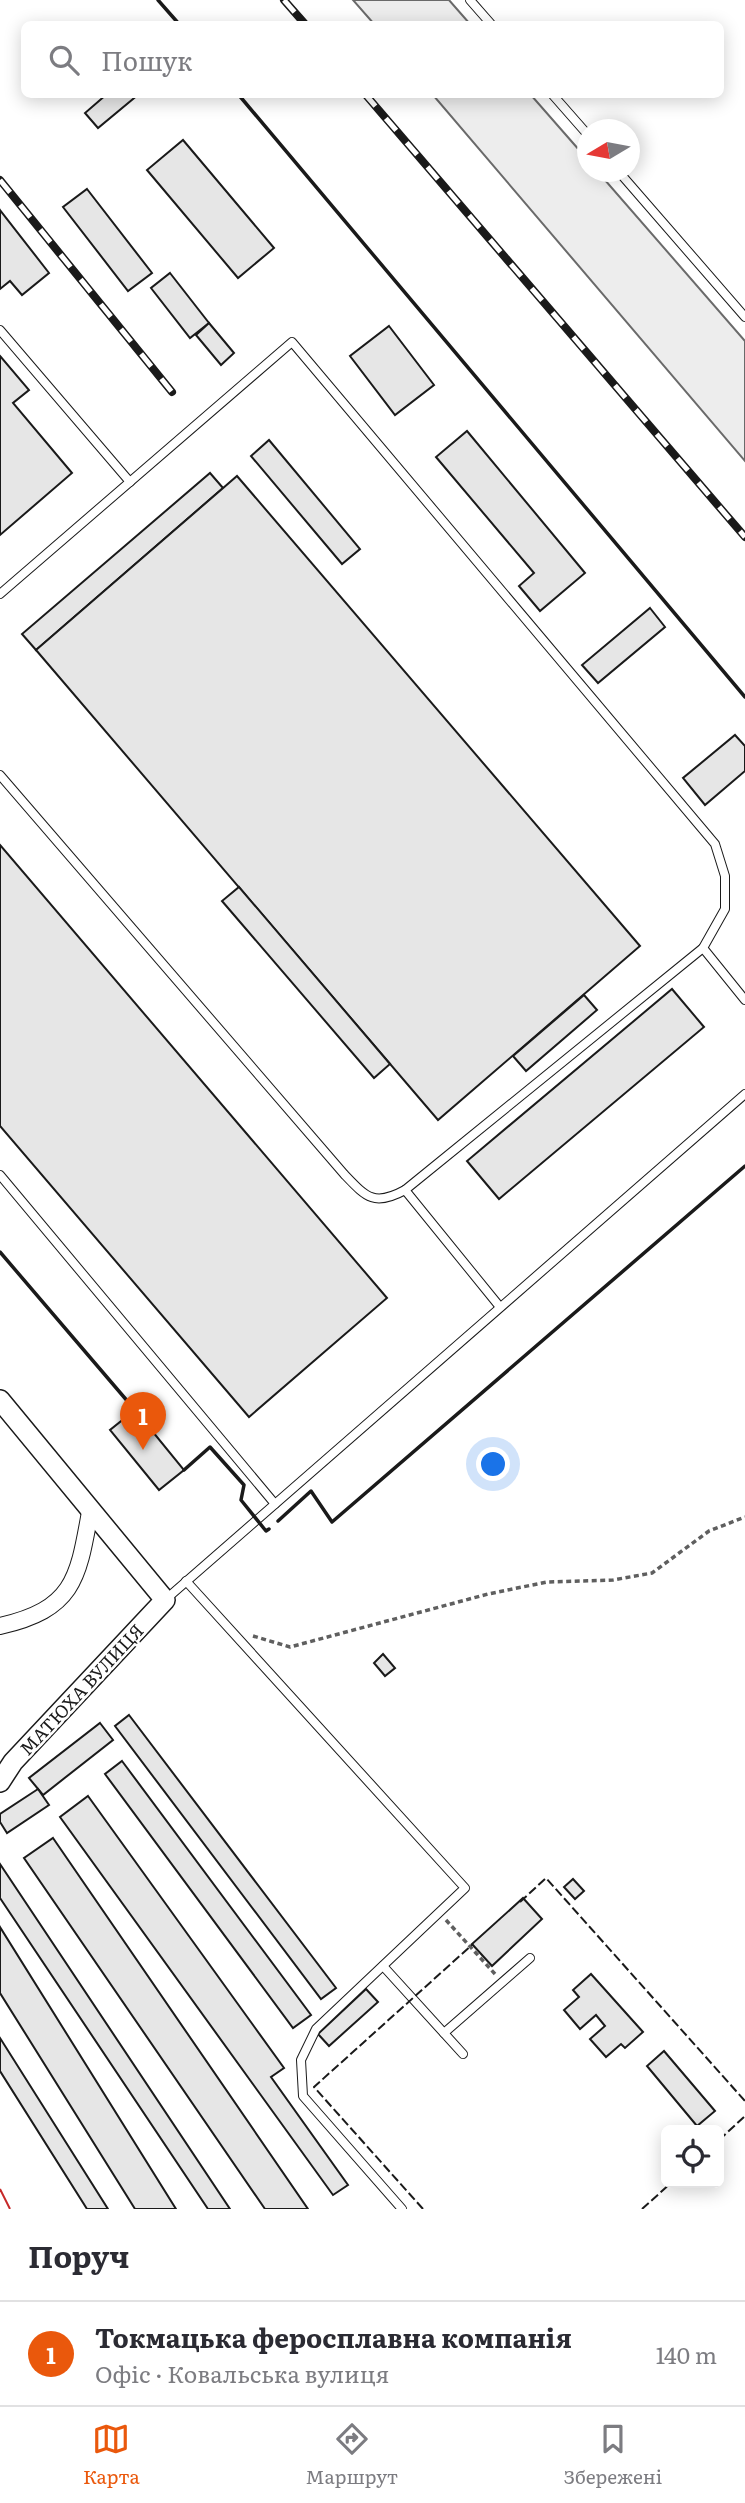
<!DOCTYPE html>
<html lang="uk">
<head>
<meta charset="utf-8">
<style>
	body { margin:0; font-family:Literata,serif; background:#f7f7f7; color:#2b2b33 }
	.controls { position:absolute; right:21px; bottom:21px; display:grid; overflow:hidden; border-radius:10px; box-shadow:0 4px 18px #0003 }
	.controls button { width:63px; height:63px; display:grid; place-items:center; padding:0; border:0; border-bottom:2px solid #e1e1e2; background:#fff; color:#2b2b33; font:35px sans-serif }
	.compass { position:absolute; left:577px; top:119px; width:63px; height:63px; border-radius:50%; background:#fff; box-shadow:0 4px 18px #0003; rotate:260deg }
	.you { position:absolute; left:494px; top:1465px; width:24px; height:24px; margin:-18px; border:5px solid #fff; border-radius:50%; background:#1a73e8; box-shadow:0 0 0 10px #1a73e833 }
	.badge { display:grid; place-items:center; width:46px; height:46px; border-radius:50%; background:#ea580c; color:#fff; font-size:23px; font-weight:700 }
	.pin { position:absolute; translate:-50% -58px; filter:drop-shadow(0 2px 4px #0008) }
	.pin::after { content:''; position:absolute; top:37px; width:24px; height:21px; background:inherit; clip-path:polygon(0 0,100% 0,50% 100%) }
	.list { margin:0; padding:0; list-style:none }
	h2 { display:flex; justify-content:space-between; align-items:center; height:91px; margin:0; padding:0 28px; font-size:30px }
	h2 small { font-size:23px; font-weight:400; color:#7c7c81 }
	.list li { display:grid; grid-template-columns:46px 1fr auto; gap:21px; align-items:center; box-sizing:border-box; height:105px; padding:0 28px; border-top:2px solid #e1e1e2 }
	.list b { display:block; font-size:26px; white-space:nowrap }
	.list p { margin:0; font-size:23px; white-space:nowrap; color:#7c7c81 }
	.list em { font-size:23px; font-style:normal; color:#7c7c81 }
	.icon { flex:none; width:38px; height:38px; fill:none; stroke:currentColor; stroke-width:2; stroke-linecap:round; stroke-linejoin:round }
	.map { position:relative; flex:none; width:745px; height:2209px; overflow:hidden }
	.search { position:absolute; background:#fff; box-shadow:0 4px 18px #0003; left:21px; right:21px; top:21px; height:77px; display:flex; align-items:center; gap:18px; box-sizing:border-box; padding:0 24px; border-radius:10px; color:#7c7c81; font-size:26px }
	.sheet { height:196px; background:#fff }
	nav { display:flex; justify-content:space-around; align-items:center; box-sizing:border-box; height:98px; border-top:2px solid #e1e1e2; background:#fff; font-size:19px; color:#7c7c81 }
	nav a { display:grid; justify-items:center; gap:4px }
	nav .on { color:#ea580c }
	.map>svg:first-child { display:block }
	.built { fill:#ededed; stroke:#6a6a6a; stroke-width:2 }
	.building { fill:#e6e6e6; stroke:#1a1a1a; stroke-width:2 }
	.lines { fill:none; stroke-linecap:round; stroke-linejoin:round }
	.service-casing { stroke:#1a1a1a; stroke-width:10 }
	.minor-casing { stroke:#1a1a1a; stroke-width:18 }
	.tertiary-casing { stroke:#1a1a1a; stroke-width:22 }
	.path { stroke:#5f5f5f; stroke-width:3.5; stroke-dasharray:5 3.5; stroke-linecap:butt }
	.service { stroke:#fff; stroke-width:8 }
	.minor { stroke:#fff; stroke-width:16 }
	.tertiary { stroke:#fff; stroke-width:19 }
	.rail-casing { stroke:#1a1a1a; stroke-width:8 }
	.rail { stroke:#fff; stroke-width:5; stroke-dasharray:16; stroke-linecap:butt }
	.fence { stroke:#1a1a1a; stroke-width:2; stroke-dasharray:9 3.5; stroke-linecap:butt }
	.wall { stroke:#1a1a1a; stroke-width:3.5 }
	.power { stroke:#c62828; stroke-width:2; stroke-dasharray:24 5 3.5 5; stroke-linecap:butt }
	.labels { text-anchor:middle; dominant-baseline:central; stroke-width:5; stroke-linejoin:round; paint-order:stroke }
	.street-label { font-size:18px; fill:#1a1a1a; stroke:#fff }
</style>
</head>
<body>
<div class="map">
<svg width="745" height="2209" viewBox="0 0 745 2209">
	<rect width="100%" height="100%" fill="#fff"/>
	<g class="built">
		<polygon points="353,0 449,0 470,24 374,24"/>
		<polygon points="433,95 531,95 587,159 588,172 598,172 745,341 745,461"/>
	</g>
	<g class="building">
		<polygon points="107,94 139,94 98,128 85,113"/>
		<polygon points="183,140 274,248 238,278 147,170"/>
		<polygon points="87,189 152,273 128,291 63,207"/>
		<polygon points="0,210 49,273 22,295 10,281 0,289"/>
		<polygon points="170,273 209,323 190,338 151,288"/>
		<polygon points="209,323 234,353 221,365 196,335"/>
		<polygon points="389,326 434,385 395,415 350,356"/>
		<polygon points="0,356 29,390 13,403 72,473 0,535"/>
		<polygon points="467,431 585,573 540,611 519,586 534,573 436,457"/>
		<polygon points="269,440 360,549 342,564 251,456"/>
		<polygon points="210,473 223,488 36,650 22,634"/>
		<polygon points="237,476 640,946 438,1120 36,650"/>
		<polygon points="650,608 665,627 598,683 582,665"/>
		<polygon points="735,735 745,746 745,771 705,805 683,778"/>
		<polygon points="0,845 387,1298 249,1417 0,1126"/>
		<polygon points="239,887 390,1064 374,1078 222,901"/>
		<polygon points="672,989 704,1027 499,1199 467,1161"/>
		<polygon points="584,995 597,1010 526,1071 513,1056"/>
		<polygon points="135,1410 184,1470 159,1490 110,1430"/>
		<polygon points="383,1654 395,1668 385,1676 374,1663"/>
		<polygon points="129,1715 336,1988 321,1999 115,1726"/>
		<polygon points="100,1723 113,1740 43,1795 29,1778"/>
		<polygon points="122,1761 311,2015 293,2028 105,1774"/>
		<polygon points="38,1789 49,1805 7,1833 0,1822 0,1814"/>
		<polygon points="88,1796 284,2068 271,2077 348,2185 333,2195 60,1817"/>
		<polygon points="53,1838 308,2209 265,2209 24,1858"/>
		<polygon points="0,1864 230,2209 208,2209 0,1898"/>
		<polygon points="573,1879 584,1891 575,1899 564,1887"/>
		<polygon points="523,1898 542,1919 492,1966 472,1944"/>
		<polygon points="0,1927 176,2209 135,2209 0,1993"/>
		<polygon points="591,1974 643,2032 625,2048 621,2044 606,2057 590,2039 605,2026 596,2015 580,2029 564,2010 579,1997 573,1990"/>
		<polygon points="366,1989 378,2002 329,2046 318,2034"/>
		<polygon points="0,2038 108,2209 87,2209 0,2071"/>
		<polygon points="664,2051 715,2111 697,2126 647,2066"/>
	</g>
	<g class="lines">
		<defs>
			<g id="service">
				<polyline points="470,0 491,24"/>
				<polyline points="552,94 588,135"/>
				<polyline points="619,172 745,317"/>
				<polyline points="0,330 130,482"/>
				<polyline points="0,594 292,342 715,844 725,876 725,909 703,948 745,1000"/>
				<path d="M0,775l344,399c22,23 30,33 61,16l95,117"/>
				<polyline points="0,1175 275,1504"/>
				<polyline points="405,1190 703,948"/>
				<polyline points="186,1581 465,1888 316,2029 301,2060 303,2096 402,2209"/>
				<polyline points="165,1600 745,1094"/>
				<polyline points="383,1966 463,2054"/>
				<polyline points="444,2033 530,1958"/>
			</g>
			<path id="minor" d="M0,1626c74,-17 78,-47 90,-114"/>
			<polyline id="tertiary" points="0,1400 165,1600 13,1762 0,1782"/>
		</defs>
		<use href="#service" class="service-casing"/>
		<use href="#minor" class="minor-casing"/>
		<use href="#tertiary" class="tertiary-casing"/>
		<g class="path">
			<polyline points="253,1636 290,1647 488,1594 547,1582 613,1580 652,1573 709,1531 745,1517"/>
			<polyline points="446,1920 495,1974"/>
		</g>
		<use href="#service" class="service"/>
		<use href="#minor" class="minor"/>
		<use href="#tertiary" class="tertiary"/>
		<defs>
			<g id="rail">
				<polyline points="284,0 305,24"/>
				<polyline points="365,94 745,537"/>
				<polyline points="0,180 172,392"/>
			</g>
		</defs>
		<use href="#rail" class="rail-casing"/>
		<use href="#rail" class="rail"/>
		<g class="fence">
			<polyline points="520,1902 546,1878 745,2101"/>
			<polyline points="719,2140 745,2116"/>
			<polyline points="423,2209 314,2087 473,1944"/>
			<polyline points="642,2209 671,2183"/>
		</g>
		<g class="wall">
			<polyline points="158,0 179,24"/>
			<polyline points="238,94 745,697"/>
			<polyline points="0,1252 135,1410"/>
			<polyline points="184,1470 210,1447 244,1485 241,1500 266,1531 269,1529"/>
			<polyline points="278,1521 311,1491 332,1522 745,1166"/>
		</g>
		<polyline class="power" points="0,2189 10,2209"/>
	</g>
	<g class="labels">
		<g class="street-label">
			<text transform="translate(81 1689) rotate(-47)">МАТЮХА ВУЛИЦЯ</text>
		</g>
	</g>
</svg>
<div class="controls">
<button><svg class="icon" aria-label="locate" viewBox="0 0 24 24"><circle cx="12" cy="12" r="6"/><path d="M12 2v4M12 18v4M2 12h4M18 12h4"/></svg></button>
</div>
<svg class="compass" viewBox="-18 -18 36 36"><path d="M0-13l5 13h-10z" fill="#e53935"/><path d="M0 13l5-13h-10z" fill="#7c7c81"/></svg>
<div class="you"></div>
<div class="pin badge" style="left:143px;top:1450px">1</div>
<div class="search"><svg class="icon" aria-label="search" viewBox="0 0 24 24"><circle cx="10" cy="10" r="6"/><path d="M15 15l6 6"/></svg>Пошук</div>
</div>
<section class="sheet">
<h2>Поруч<small></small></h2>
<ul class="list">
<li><span class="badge">1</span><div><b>Токмацька феросплавна компанія</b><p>Офіс · Ковальська вулиця</p></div><em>140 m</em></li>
</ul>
</section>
<nav>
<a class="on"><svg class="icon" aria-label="map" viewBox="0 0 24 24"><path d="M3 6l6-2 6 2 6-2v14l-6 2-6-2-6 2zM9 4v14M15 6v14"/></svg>Карта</a>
<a><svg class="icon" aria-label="directions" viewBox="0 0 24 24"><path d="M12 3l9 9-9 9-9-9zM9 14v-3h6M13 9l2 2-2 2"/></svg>Маршрут</a>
<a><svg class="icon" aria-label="saved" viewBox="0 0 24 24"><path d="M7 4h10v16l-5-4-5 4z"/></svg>Збережені</a>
</nav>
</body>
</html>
